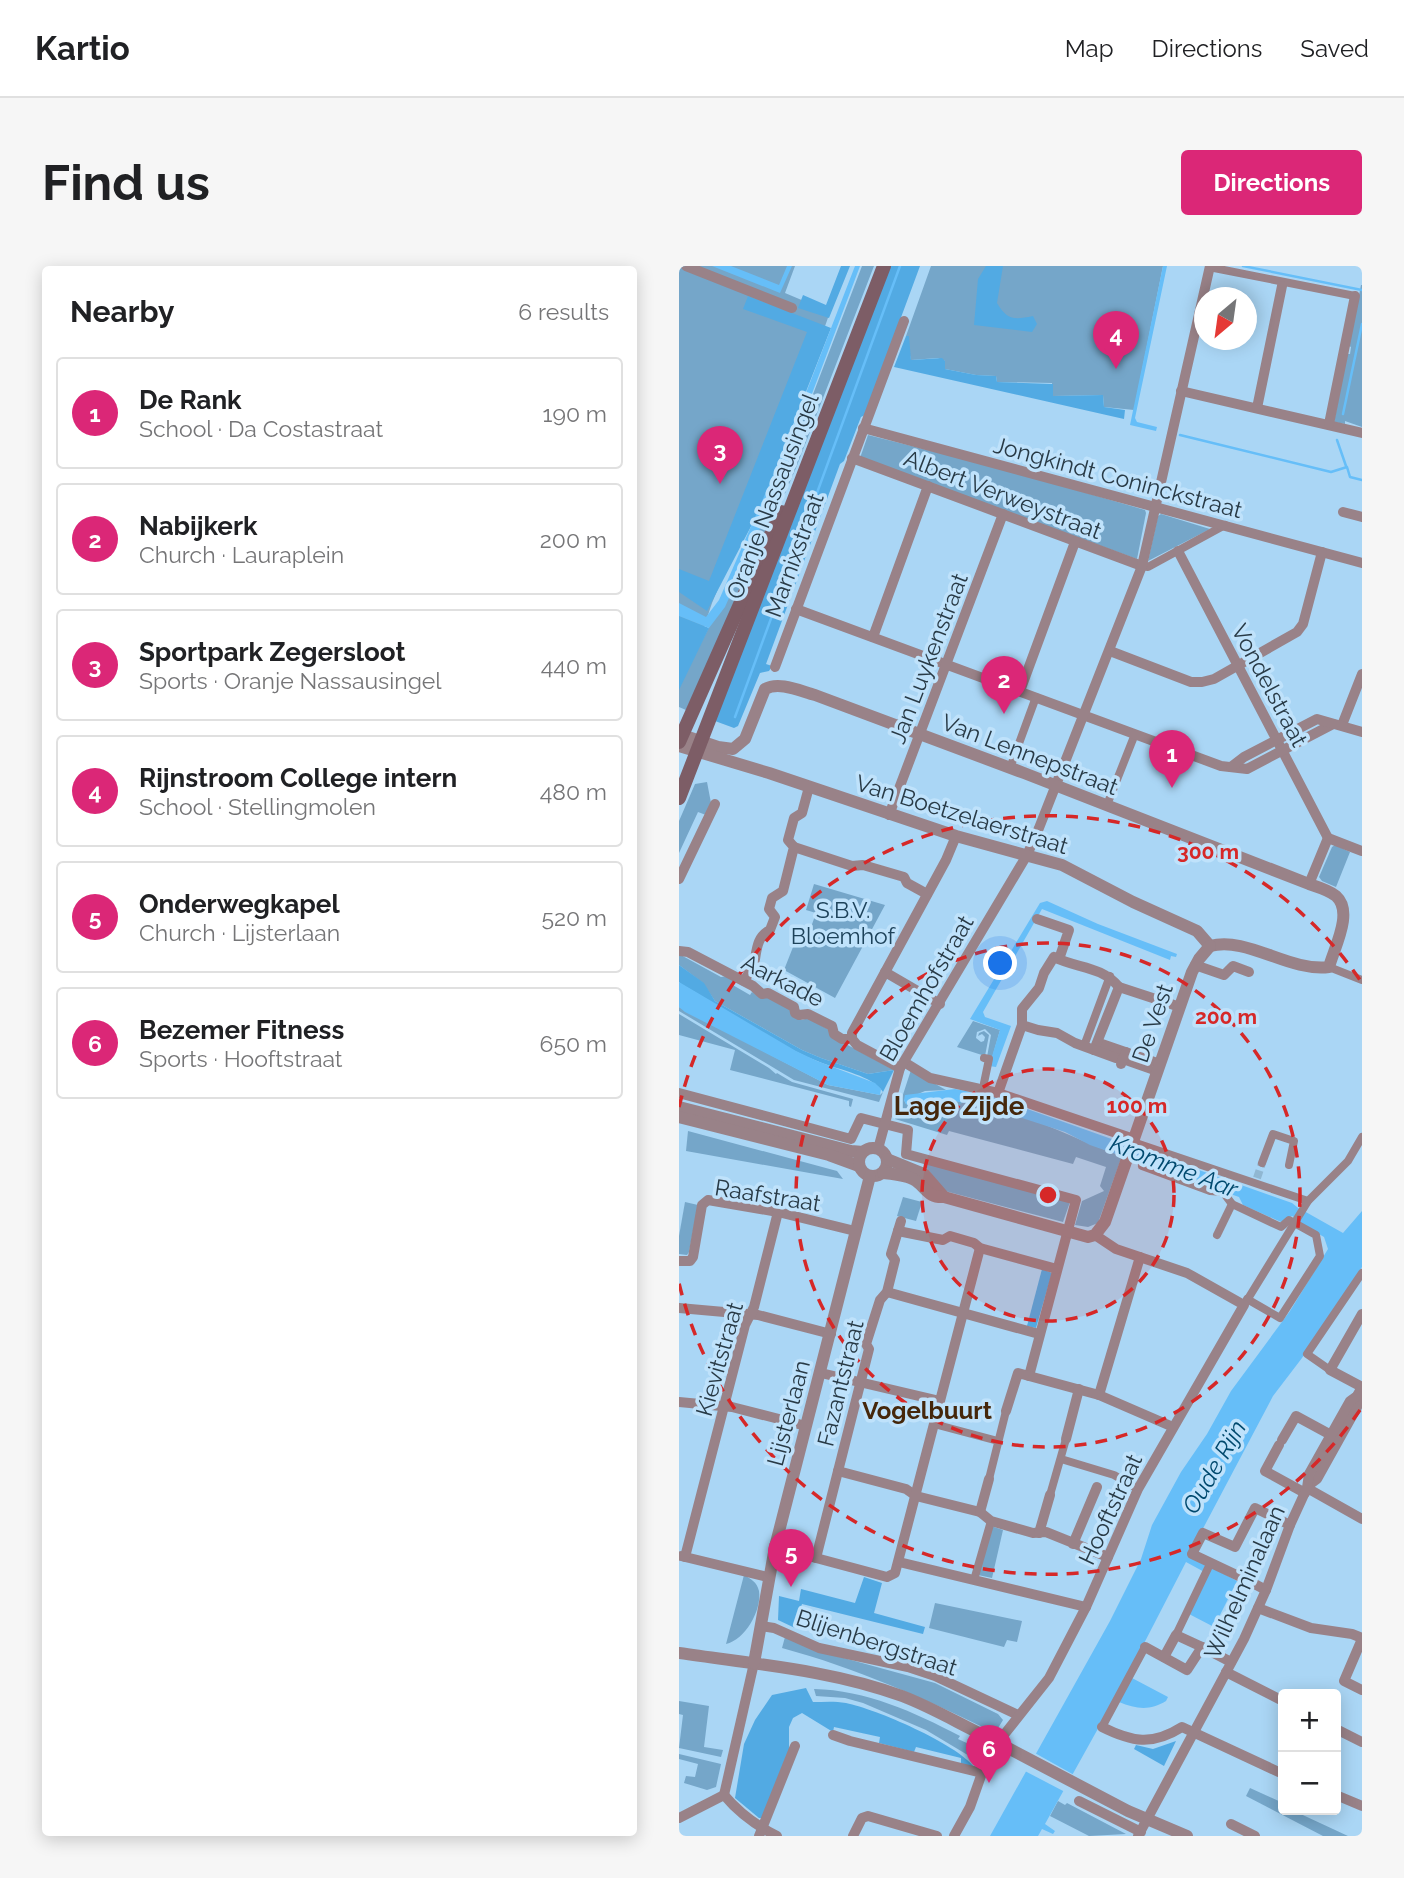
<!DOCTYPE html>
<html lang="en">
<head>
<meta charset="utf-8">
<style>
	body { margin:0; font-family:Raleway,sans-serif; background:#f6f6f6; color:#202124 }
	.controls { position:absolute; right:21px; bottom:21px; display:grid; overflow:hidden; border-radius:7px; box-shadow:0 4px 18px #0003 }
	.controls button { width:63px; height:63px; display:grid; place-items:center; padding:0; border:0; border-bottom:2px solid #e0e0e0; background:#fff; color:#202124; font:35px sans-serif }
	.compass { position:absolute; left:515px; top:21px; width:63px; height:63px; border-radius:50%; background:#fff; box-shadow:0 4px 18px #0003; rotate:209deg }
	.you { position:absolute; left:322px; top:698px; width:24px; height:24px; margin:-18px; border:5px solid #fff; border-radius:50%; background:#1a73e8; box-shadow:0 0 0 10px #1a73e833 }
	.badge { display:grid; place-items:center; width:46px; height:46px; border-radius:50%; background:#db2777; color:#fff; font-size:23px; font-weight:700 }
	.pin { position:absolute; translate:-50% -58px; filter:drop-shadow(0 2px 4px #0008) }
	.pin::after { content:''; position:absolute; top:37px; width:24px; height:21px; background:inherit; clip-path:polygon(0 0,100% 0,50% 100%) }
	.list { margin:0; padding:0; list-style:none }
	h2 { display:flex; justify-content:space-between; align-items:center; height:91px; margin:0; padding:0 28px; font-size:30px }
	h2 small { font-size:23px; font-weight:400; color:#757577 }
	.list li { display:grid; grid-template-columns:46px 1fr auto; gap:21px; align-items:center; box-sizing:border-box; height:112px; margin:0 14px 14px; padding:0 14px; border:2px solid #e0e0e0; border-radius:7px }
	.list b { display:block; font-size:26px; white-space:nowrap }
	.list p { margin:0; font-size:23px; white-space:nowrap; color:#757577 }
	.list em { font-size:23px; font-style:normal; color:#757577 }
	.map { position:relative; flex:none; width:683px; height:1570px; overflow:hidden; border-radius:7px }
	header { display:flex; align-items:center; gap:42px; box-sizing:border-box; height:98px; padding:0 35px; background:#fff; border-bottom:2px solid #e0e0e0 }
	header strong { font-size:33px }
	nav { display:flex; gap:38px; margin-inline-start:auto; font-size:24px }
	.intro { display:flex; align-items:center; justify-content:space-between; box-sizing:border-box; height:168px; padding:0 42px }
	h1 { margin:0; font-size:49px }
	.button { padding:18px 32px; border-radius:7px; background:#db2777; color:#fff; font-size:24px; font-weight:700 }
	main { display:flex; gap:42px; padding:0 42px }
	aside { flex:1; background:#fff; border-radius:7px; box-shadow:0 4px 18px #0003 }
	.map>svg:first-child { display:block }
	.green { fill:#75a6c9 }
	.forest { fill:#52aae3 }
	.water { fill:#66bef8 }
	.pier { fill:#aad6f5 }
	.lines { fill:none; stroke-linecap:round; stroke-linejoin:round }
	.stream { stroke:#66bef8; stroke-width:2.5 }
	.pedestrian-tunnel { stroke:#90b7d2; stroke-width:8; stroke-dasharray:8 4; stroke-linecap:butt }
	.pedestrian { stroke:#998288; stroke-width:8 }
	.minor { stroke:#998288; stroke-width:10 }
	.tertiary { stroke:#998288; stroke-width:12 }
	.secondary { stroke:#7d5d66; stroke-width:14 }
	.tertiary-bridge { stroke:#998288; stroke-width:12 }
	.ring { fill:none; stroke:#d62828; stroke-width:3.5; stroke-dasharray:12 9 }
	.labels { text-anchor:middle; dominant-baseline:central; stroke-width:7; stroke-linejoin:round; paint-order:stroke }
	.street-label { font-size:23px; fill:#283a46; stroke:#bfe2fb }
	.park-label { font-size:23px; fill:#1d425a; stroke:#bfe2fb }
	.water-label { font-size:24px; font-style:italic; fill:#00496e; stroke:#bfe2fb }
	.neighbourhood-label { font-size:24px; font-weight:bold; fill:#45270b; stroke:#bfe2fb }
	.quarter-label { font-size:26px; font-weight:bold; fill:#45270b; stroke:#bfe2fb }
	.centre { fill:#d62828; stroke:#bfe2fb; stroke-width:3.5 }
	.ring-label { font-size:21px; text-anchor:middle; font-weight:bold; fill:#d62828; stroke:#bfe2fb; stroke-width:7; stroke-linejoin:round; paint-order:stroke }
</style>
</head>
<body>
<header>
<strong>Kartio</strong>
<nav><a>Map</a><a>Directions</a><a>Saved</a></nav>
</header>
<div class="intro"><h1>Find us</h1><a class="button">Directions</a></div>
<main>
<aside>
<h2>Nearby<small>6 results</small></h2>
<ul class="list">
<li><span class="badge">1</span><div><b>De Rank</b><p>School · Da Costastraat</p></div><em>190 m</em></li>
<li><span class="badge">2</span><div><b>Nabijkerk</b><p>Church · Lauraplein</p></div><em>200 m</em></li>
<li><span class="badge">3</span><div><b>Sportpark Zegersloot</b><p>Sports · Oranje Nassausingel</p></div><em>440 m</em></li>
<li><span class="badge">4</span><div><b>Rijnstroom College intern</b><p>School · Stellingmolen</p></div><em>480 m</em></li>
<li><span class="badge">5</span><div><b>Onderwegkapel</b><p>Church · Lijsterlaan</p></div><em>520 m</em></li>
<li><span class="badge">6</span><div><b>Bezemer Fitness</b><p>Sports · Hooftstraat</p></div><em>650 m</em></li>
</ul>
</aside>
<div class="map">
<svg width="683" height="1570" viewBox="0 0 683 1570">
	<rect width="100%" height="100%" fill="#aad6f5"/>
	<g class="green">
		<polygon points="0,0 116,0 106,27 151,46 132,100 33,337 15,391 92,238 183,0 195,0 117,202 81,285 7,444 0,441"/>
		<polygon points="252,0 484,0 455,144 425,141 424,129 374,130 373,117 318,116 317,110 297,109 266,103 266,95 259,92 232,94 227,70"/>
		<polygon points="682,19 683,19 683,161 666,155 666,158 655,156 668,88 671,88 672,81 670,80"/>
		<polygon points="189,169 328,204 466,244 467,247 458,293 181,192"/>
		<polygon points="482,248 531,263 469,295 479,250"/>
		<polygon points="28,516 32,537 27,549 19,546 0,587 0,555 16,518"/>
		<polygon points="656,579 671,586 657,621 643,615 640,611 653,581"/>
		<polygon points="135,618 206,639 156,732 105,704 116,676 126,678 137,647 127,644"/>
		<polygon points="0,688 42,711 49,710 55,714 52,718 71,729 73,726 83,732 89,730 111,743 113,748 123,754 129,752 150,764 152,770 215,804 189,808 142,792 123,784 36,735 24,717 0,699"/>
		<polygon points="0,741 149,819 201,829 204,826 200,836 115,814 0,745"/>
		<polygon points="0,748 90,802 97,808 98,807 113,816 174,833 172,841 170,840 170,835 51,804 56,784 0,769"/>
		<polygon points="294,755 321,764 313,792 308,791 312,769 306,763 298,766 297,772 302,776 305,775 306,771 303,768 299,770 300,767 305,765 310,769 306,790 278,781"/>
		<path d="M232,804l35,20 -21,1 -21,9 2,4c17,6 32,-3 48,-3 10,0 22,3 32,5 48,9 90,35 136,50l-24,67 -10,4 -13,-2 7,-24 22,-10 -4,-5 6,-19 -30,-10 -3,7 -124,-33 -2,4 -52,-16z"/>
		<polygon points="9,865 158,905 164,913 7,885"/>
		<polygon points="242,895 391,936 384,956 266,925"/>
		<polygon points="224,931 243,936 237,955 218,950"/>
		<polygon points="6,936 19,939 10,986 8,989 0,988 0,970"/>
		<polygon points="312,1260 324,1264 313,1312 299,1309"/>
		<path d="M65,1309c7,4 13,7 15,16 3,19 -14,49 -33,53z"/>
		<polygon points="256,1337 343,1355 338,1376 328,1374 325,1381 250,1362"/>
		<path d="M106,1371l26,12 124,34 63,31 5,6 -8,13c-69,-34 -139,-65 -213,-85z"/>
		<path d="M135,1423c52,1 100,23 146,47l-2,3 26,12 -6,9 -7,-3 -45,-27 -63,-27 -18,-5 -29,-2z"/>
		<polygon points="0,1435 30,1440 25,1481 44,1484 42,1491 0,1482 4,1449 0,1448"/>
		<polygon points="0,1488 42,1498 37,1521 28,1524 5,1517 7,1510 16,1511 19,1498 0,1493"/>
		<polygon points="571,1522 604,1537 604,1544 613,1544 669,1570 644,1570 567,1530"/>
		<polygon points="379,1535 386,1539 388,1537 447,1568 410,1570 371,1550"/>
	</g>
	<g class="forest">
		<polygon points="162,0 171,0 150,52 119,42 124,29 147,39"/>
		<polygon points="210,0 241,0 186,149 182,151 165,195 161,198 87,398 93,400 90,405 81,407 59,460 55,462 36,455"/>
		<path d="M307,0h17l-6,37c10,17 17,17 36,13l4,8 -5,8 -58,-7 4,-46z"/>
		<polygon points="69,30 152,62 80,245 28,345 0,326 0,303 30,315 128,66 64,43"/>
		<polygon points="227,70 230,70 232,94 263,92 266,95 266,103 297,109 317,110 318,116 374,118 374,130 424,129 425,141 446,144 445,153 215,101"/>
		<polygon points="0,350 30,362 0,424"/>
		<path d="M0,699l25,18 11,18 87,49 19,8 47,16 26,-4 -11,22c-10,-16 -43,-22 -61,-29 -49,-19 -96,-53 -141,-79l-2,-2z"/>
		<polygon points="363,1003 373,1007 357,1062 348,1060"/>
		<polygon points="185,1311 203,1317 195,1347 246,1361 244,1368 123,1338 116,1362 99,1354 100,1330 120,1335 122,1323 176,1337"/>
		<path d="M127,1422l7,14c11,0 22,-1 33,1 30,6 111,41 128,64l-13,-3v-6l-45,-11 -2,5 -35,-9 1,-6 -46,-10 -1,5 -31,-19 -9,5 -4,9v27l-24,64h-6l-24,-20 9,-54 11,-24 17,-25z"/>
		<polygon points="497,1475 485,1500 455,1483 457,1479 474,1483"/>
	</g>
	<g class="water">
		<polygon points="33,0 52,0 100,19 108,0 113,0 101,27"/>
		<polygon points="176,0 181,0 90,242 46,341 30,362 0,350 0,337 27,351 40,334 103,189"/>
		<polygon points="484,0 488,0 456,152 458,156 478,161 477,165 451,159"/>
		<polygon points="368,635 419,658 498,688 497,691 492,690 491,694 363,643 304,746 306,751 332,760 317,801 310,800 321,764 291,753 361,637"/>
		<polygon points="0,716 117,785 138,795 196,817 202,823 201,829 149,819 6,746 0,741"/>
		<path d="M276,823l36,7 301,107 11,9 1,-1 39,22 19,-22v56l-60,91 -29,38 -84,159 48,26 -23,46 -25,-13 19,-40 -22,-12 -64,124 10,-8 36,19 -2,4c-16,10 -30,8 -47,1l1,-13 -75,135 10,7 -2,3 -11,-5 -4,7h-48l120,-215 31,-62 11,-34 29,-53 26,-38 24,-43 59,-80 38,-62 -4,-12 -26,-15 1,-2 -7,-4 -11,6 -38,-17 -4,-8 -149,-52 -25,-13 -76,-25 -35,-6 -42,5 -6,-2 -2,-4 1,-5z"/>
	</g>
	<polygon class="pier" points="354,1486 397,1510 388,1527 344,1504"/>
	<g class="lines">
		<g class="stream">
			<polyline points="564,0 683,24"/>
			<polyline points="664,148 683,58"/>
			<polyline points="501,169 652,206 668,201 671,211 683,214"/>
			<polyline points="658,174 667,200"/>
			<polyline points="56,451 221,0"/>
		</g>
		<polyline class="pedestrian-tunnel" points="578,912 583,897"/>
		<g class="pedestrian">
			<polyline points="530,1 676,30"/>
			<polyline points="463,300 469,301 546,259"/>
			<polyline points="331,502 357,431"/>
			<polyline points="428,539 456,468"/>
			<polyline points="650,701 683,714"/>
			<polyline points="405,780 431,710"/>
			<polyline points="438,792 478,806"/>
			<polyline points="305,817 310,793 305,792"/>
			<polyline points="454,876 629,935"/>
			<polyline points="583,897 594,868 615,875 610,899"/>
			<polyline points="463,900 531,925 544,926 553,938 602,961 610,954 637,969 641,990 601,1052 568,1033"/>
			<polyline points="538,969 553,938"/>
			<polyline points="567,1036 629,935 669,895 683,871"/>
			<polyline points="651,1104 628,1088 683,1007"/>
			<polyline points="255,1158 319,1175"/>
			<polyline points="382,1193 435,1209 459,1223"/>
			<polyline points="310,1213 327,1145"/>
			<polyline points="371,1229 387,1173"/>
			<polyline points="295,1314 312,1255"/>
			<polyline points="497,1369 531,1298"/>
			<polyline points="423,1461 466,1381"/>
		</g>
		<g class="minor">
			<polyline points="7,0 113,42"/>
			<polyline points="502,125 683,167"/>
			<polyline points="578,142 603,20"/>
			<polyline points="650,158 676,30"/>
			<polyline points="184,162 683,297"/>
			<polyline points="173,192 463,300"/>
			<polyline points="664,246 683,251"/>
			<polyline points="499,285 649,572"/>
			<polyline points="117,343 542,500 568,503 654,458"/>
			<polyline points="194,371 249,220"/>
			<polyline points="431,385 512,416 523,416 535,413 618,366 624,358 643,286"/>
			<polyline points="96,401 225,55"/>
			<polyline points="341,425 396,276"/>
			<polyline points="663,459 683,408"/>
			<polyline points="552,501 565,491 638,453 683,466"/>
			<polyline points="210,549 324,248"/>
			<polyline points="115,581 173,600 184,599 225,611 228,617 248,628"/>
			<polyline points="0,613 36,538"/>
			<polyline points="630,618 649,572 683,585"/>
			<polyline points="358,653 390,664 380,693"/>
			<polyline points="0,685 9,686 74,720 83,728 89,727 115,741 116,747 120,749 129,748 153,760 155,768 163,773 173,773 178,779 221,802"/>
			<polyline points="516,699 545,709 554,700 570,706"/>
			<polyline points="206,706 261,738"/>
			<path d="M65,715c4,-7 10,-15 11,-22 2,-12 3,-23 15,-29l5,-13 -6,-8 3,-11 11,-7 11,-44 -6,-7 6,-22 8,-5 7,-26"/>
			<polyline points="173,773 173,767 267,594 277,570"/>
			<polyline points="420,777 481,798"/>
			<polyline points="415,784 440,721 501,741"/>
			<path d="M437,792l-41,-15 -18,-10 -19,-3 -16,-5v-16l17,-21 5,-15 10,-16c24,12 46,8 65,30"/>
			<polyline points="225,796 251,812 319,827 455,873"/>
			<polyline points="442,798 447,786"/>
			<polyline points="0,827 172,873 182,852 229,864 227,888 397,934 350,1110"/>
			<polyline points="319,827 343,759"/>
			<polyline points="199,883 221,802 348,589 360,562 463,300 531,0"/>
			<polyline points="219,965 264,974 271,970 295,977 301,982 378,1003"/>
			<polyline points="0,995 11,995 14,991 23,939 29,934 99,946 176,965"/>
			<polyline points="208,1026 360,1068"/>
			<polyline points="0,1042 79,1049 152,1068"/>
			<polyline points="142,1107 261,1135"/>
			<polyline points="683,1121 651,1104 683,1048"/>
			<polyline points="420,1129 461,991"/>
			<polyline points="0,1136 53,1141 127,1160"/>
			<polyline points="327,1145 339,1107 420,1129 494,1161"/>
			<polyline points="387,1173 400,1123"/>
			<polyline points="603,1174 617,1150 652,1169"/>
			<polyline points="600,1179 586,1205 626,1227"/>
			<polyline points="159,1205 227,1223 237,1230 301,1246 312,1255 354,1267 367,1266 429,1291"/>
			<polyline points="630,1219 638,1213 677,1143 679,1139 678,1130"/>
			<polyline points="628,1222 683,1253"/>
			<polyline points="301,1246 310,1213"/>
			<polyline points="360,1267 371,1229"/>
			<polyline points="394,1278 418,1221"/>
			<polyline points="96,1281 208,1311 216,1307 301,982"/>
			<polyline points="2,1290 89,1311"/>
			<polyline points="6,1291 66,1059 75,1041 99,946"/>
			<polyline points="137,1292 190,1083 187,1078 201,1034 208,1026 216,994 212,988 222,955"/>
			<polyline points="220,1296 407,1341"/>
			<polyline points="575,1296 566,1313 587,1324"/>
			<polyline points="566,1313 513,1288 524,1267 556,1281 576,1242 611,1259"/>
			<polyline points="579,1342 632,1362 673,1368 683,1372"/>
			<polyline points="82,1360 95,1362 140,1382 229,1401 256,1410 339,1449"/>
			<polyline points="683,1373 665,1415 683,1424"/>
			<polyline points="466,1381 508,1404 523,1381 552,1396"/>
			<polyline points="485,1391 497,1369 523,1381"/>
			<polyline points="547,1406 604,1435"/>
			<path d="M423,1461c30,15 50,19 80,0l101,47"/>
			<polyline points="657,1463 683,1476"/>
			<polyline points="154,1469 171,1475 303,1507"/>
			<polyline points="45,1529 75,1397"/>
			<polyline points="657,1529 683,1540"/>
			<polyline points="400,1535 462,1566"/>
			<path d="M0,1552l45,-23c15,18 33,31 53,41"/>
			<polyline points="552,1558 576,1570"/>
			<polyline points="80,1570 116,1480"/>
			<polyline points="174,1570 183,1552 189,1550 258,1570"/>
			<polyline points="275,1570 291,1541 303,1507 324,1470 370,1412 407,1341 459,1223 565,1039 508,1007 437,983 416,969"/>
			<polyline points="459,1570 565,1373 587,1324 611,1259 628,1222 630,1208 671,1135 678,1130 683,1121"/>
		</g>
		<g class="tertiary">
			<path d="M3,469l36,12 15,2 12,-10 20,-50c14,-8 35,2 50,6l209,78 285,111c9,3 20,6 27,12 18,16 -2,52 -7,71 -41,5 -81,-31 -119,-21"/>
			<polyline points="0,480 90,507 277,570 383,599 454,636 518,665 531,680"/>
			<polyline points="0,841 172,885 184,886"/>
			<polyline points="0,851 150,889 180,900"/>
			<circle cx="194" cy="896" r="14"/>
			<polyline points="208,893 245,908 265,931"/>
			<path d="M204,907c10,1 25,2 33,8 11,8 12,17 28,16l144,40 7,-2 10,-13 87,-250 7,-13 11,-13"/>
			<path d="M0,1387c74,11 153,17 223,43 29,11 56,27 83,40"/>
			<polyline points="75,1397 96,1281 191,910"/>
		</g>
		<g class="secondary">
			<polyline points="0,476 102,246"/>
			<polyline points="0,532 205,0"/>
		</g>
		<polyline class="tertiary-bridge" points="306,1470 449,1545 508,1570"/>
	</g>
	<circle cx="369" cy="929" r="126" fill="#d62828" fill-opacity=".12"/>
	<g class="ring">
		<circle cx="369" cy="929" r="126"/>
		<circle cx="369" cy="929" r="252"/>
		<path d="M681 1144A379 379 0 0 1 0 1017M0 841A379 379 0 0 1 681 714"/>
	</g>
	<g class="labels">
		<g class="street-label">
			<text transform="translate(439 211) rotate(15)">Jongkindt Coninckstraat</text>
			<text transform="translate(324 228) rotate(21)">Albert Verweystraat</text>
			<text transform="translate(93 230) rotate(-69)">Oranje Nassausingel</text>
			<text transform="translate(115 289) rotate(-70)">Marnixstraat</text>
			<text transform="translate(249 392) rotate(-69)">Jan Luykenstraat</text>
			<text transform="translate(591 419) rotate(62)">Vondelstraat</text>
			<text transform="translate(351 488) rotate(21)">Van Lennepstraat</text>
			<text transform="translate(283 548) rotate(17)">Van Boetzelaerstraat</text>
			<text transform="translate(104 714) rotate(27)">Aarkade</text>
			<text transform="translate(247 722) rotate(-60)">Bloemhofstraat</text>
			<text transform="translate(473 757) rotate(-71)">De Vest</text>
			<text transform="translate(89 929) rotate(9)">Raafstraat</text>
			<text transform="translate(40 1093) rotate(-74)">Kievitstraat</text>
			<text transform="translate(161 1117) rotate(-76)">Fazantstraat</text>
			<text transform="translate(109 1147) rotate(-75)">Lijsterlaan</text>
			<text transform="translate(431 1243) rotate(-65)">Hooftstraat</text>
			<text transform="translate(565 1316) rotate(-66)">Wilhelminalaan</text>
			<text transform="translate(198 1376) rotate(18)">Blijenbergstraat</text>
		</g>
		<g class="park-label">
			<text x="164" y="643">S.B.V.<tspan x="164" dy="26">Bloemhof</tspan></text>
		</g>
		<g class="water-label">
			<text transform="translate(495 900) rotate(21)">Kromme Aar</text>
			<text transform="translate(535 1201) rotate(-60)">Oude Rijn</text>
		</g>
		<g class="neighbourhood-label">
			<text x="248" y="1144">Vogelbuurt</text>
		</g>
		<g class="quarter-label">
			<text x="280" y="840">Lage Zijde</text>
		</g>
	</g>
	<circle cx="369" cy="929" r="10" class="centre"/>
	<g class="ring-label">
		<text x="529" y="593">300 m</text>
		<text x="547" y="758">200 m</text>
		<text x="458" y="847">100 m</text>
	</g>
</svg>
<div class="controls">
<button>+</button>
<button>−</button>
</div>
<svg class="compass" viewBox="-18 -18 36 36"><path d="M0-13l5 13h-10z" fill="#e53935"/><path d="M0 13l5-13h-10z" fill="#757577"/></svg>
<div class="you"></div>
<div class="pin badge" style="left:493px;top:522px">1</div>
<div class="pin badge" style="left:325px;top:448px">2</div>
<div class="pin badge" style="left:41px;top:218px">3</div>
<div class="pin badge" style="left:437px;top:103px">4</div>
<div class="pin badge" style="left:112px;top:1321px">5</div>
<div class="pin badge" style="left:310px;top:1517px">6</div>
</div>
</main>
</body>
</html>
